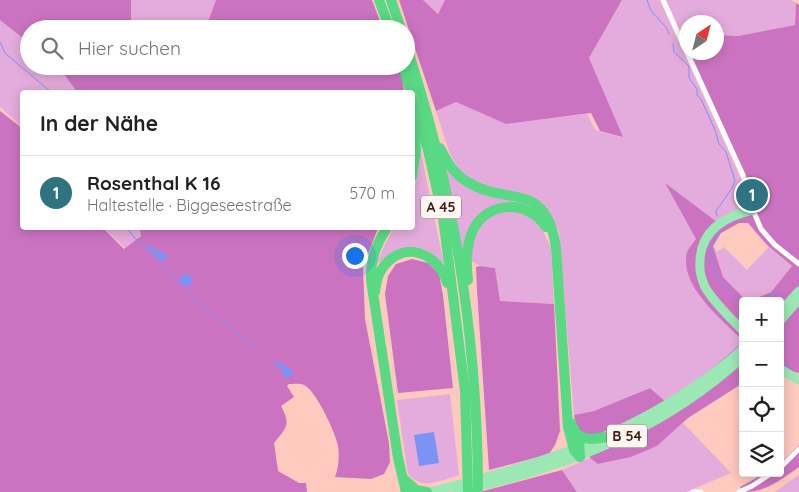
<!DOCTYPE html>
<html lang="de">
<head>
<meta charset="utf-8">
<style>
	body { margin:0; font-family:Quicksand,sans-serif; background:#f2f2f2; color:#202124 }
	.controls { position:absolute; right:15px; bottom:15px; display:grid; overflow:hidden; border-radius:5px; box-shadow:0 2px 12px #0003 }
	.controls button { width:45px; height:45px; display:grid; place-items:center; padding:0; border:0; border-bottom:1px solid #e0e0e0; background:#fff; color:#202124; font:25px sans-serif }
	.compass { position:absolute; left:679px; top:15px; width:45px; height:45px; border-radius:50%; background:#fff; box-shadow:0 2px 12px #0003; rotate:35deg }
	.you { position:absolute; left:354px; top:255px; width:18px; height:18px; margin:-12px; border:4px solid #fff; border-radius:50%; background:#1a73e8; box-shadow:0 0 0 8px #1a73e833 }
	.badge { display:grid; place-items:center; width:32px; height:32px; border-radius:50%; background:#2d7380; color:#fff; font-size:16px; font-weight:700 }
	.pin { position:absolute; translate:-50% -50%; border:2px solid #fff; box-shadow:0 1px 5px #0006 }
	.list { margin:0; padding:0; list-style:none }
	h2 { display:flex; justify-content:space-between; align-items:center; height:65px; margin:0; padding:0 20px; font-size:21px }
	h2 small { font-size:16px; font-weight:400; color:#757577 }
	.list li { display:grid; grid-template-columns:32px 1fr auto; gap:15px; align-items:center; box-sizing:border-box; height:75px; padding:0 20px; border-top:1px solid #e0e0e0 }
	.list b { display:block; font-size:19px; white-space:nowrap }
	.list p { margin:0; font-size:16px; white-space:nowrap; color:#757577 }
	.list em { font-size:16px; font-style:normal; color:#757577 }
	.icon { flex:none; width:28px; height:28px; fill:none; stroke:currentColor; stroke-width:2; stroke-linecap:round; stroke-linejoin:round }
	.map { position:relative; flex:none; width:799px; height:492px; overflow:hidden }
	.search { position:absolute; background:#fff; box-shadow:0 2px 12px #0003; left:20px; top:20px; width:395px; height:55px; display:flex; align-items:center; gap:12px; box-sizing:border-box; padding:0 18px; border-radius:28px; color:#757577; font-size:19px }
	.panel { position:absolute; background:#fff; box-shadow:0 2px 12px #0003; left:20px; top:90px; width:395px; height:140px; border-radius:5px }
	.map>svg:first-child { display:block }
	.green { fill:#e4acdc }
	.forest { fill:#cb73c1; fill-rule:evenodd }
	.water { fill:#7b93f5 }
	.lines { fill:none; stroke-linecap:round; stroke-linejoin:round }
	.stream { stroke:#7b93f5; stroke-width:1 }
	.minor { stroke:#fff; stroke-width:5 }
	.primary { stroke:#9be8b5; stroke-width:9 }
	.motorway { stroke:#59d983; stroke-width:10 }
	.labels { text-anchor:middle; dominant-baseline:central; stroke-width:5; stroke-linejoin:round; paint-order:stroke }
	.shield { fill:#fff6f4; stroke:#7a605b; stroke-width:1 }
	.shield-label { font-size:14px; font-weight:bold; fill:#41201a }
</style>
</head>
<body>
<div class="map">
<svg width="799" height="492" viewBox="0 0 799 492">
	<rect width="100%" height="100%" fill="#fec9be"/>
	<g class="green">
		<polygon points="131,0 216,0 208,22 185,29 131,29"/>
		<polygon points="423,0 445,0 438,14"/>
		<polygon points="622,0 660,0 743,183 748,209 717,222 666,185 696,239 700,297 743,341 743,342 696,382 666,402 650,388 594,411 574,415 559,232 552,218 543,207 477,183 460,171 450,154 436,111 456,102 506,124 587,114 595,130 622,137 589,58"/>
		<polygon points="666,0 791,0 796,3 795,25 738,36 717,35 716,22 686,22 686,45"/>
		<polygon points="0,20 29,43 29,66 58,66 77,92 22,92 22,127 0,107"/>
		<path d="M420,148l24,117c-23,-27 -42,-20 -67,-1l7,-18 10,-18h18l1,-33 6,-27z"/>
		<polygon points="444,161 457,180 518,202 532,209 551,248 554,304 500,301 495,268 480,266 463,256"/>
		<polygon points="104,228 138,228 141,236 125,248"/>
		<polygon points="713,246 717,252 724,247 747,270 769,247 792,266 771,292 752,300 745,299 723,277"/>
		<path d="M450,394l9,81c-18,5 -37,16 -51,-1l-11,-74z"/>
		<polygon points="683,423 731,473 686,492 577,492 562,470 590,458 599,464 631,457 657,446"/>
		<polygon points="799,475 799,492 774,492"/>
	</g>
	<g class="forest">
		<polygon points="0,0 131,0 131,29 29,29 29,43 0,20"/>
		<polygon points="216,0 372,0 383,29 185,29 208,22"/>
		<polygon points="399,0 423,0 438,14 445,0 622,0 589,58 623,137 600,131 591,113 506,124 456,102 436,111"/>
		<path d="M796,3l3,2v368l-19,-4v-68h-37v40c-22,-23 -64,-54 -56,-89 2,-4 6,-9 9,-13l-31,-56 52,39 35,-13 -7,-35 -56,-121 27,-1 1,-17 21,1 57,-11zM739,223h9l19,22 25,21 -21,26 -19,8 -7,-1 -22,-22 -10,-31 8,-13z"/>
		<polygon points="58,66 399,66 402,74 404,92 77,92"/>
		<path d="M0,111l22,17v100h81l21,21 17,-13 -2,-8h239l-15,39 2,52 24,124 1,19 -6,12 -13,5 -36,-2c4,-10 5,-25 2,-35 -4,-14 -21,-51 -33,-57 -3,-2 -11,-1 -15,-1l-2,2 7,11 -13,9c10,19 6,21 -7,37l4,28 21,12h7l1,9h-307z"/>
		<polygon points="412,259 428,263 439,274 443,295 453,388 398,393 385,294 388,276 396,264"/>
		<polygon points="480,266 495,268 500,301 554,304 560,431 555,445 549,454 489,470 477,290 476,267"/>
		<polygon points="743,342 743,383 688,418 657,446 631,457 598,464 590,458 591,437 577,429 574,415 594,411 650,388 666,402 696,382"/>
		<path d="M799,445v22c-19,13 -32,25 -56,25l-3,-5 25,-14h15v-9z"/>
		<polygon points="562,470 577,492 480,492"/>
	</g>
	<g class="water">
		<polygon points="145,245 147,245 167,255 167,258 164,261 160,260"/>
		<circle cx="186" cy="280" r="6"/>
		<path d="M274,361c8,1 14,6 20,12l-6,5 -6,-3v-6l-7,-5z"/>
		<polygon points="434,432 439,463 419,466 414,435"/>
	</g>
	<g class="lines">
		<g class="stream">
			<polyline points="647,0 651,11 666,27 669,34"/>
			<polyline points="0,42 5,53 51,92"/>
			<polyline points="673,44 674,52 689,66 689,78 697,89 697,95 701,99 715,130 719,144 726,152 735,181 732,188 716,211 717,216"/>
			<polyline points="127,228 134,237 206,310 227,325 258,350"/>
			<polyline points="720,229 709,255 718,279 743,302"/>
			<polyline points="763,301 770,295 777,292 778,294"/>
		</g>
		<g class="minor">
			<polyline points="663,0 686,51"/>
			<polyline points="687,52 743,175 753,210 761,229 775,245 799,264"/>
			<polyline points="780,468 799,449"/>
			<polyline points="693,492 701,492"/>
			<polyline points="739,492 752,486 772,473"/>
		</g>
		<g class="primary">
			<polyline points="780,312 799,291"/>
			<polyline points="780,321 799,299"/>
			<path d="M743,331c-13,-14 -29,-28 -38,-44 -4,-9 -6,-17 -5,-26 1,-32 26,-45 53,-51"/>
			<polyline points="780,369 799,380"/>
			<path d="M486,477c95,-25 182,-62 257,-128"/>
			<path d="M486,485c97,-25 182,-59 257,-128"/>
			<polyline points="430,492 460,484"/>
			<polyline points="456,492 461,491"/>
		</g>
		<g class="motorway">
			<polyline points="379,0 390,29"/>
			<polyline points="391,0 401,29"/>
			<path d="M406,45c48,144 72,296 72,447"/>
			<polyline points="403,66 411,92"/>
			<polyline points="412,98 428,150 443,217 465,391 468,492"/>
			<polyline points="412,119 416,150 412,177"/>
			<path d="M440,148c7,13 13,25 26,33 41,27 80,-3 90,67l12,179 6,23 6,7"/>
			<path d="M387,228c-11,16 -17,32 -16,52l27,178 8,34"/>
			<path d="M468,280c-2,-16 -2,-35 5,-50 15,-30 55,-30 73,-3"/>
			<path d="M375,292c1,-10 3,-19 9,-26 21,-27 55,-12 63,17"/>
			<polyline points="571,423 579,440 580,457"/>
			<path d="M576,433c9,8 18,6 30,4"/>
			<polyline points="405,480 416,490 427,492"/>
		</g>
	</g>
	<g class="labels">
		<g class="shield">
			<rect x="421" y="195.5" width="40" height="23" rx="4"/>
			<rect x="607" y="424.5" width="40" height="23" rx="4"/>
		</g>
		<g class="shield-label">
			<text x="441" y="207">A 45</text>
			<text x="627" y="436">B 54</text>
		</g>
	</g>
</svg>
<div class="controls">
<button>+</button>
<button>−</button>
<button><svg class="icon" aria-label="locate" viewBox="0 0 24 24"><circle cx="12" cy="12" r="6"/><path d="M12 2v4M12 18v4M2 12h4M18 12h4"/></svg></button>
<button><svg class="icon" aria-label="layers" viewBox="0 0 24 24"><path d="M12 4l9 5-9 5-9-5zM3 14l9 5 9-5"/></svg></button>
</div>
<svg class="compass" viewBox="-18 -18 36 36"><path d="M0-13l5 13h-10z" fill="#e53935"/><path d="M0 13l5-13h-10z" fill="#757577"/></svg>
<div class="you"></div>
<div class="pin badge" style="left:752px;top:195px">1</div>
<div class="search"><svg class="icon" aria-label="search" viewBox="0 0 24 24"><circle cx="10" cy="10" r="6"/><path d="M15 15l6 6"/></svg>Hier suchen</div>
<section class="panel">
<h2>In der Nähe<small></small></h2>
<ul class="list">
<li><span class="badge">1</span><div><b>Rosenthal K 16</b><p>Haltestelle · Biggeseestraße</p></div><em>570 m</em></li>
</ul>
</section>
</div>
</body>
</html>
